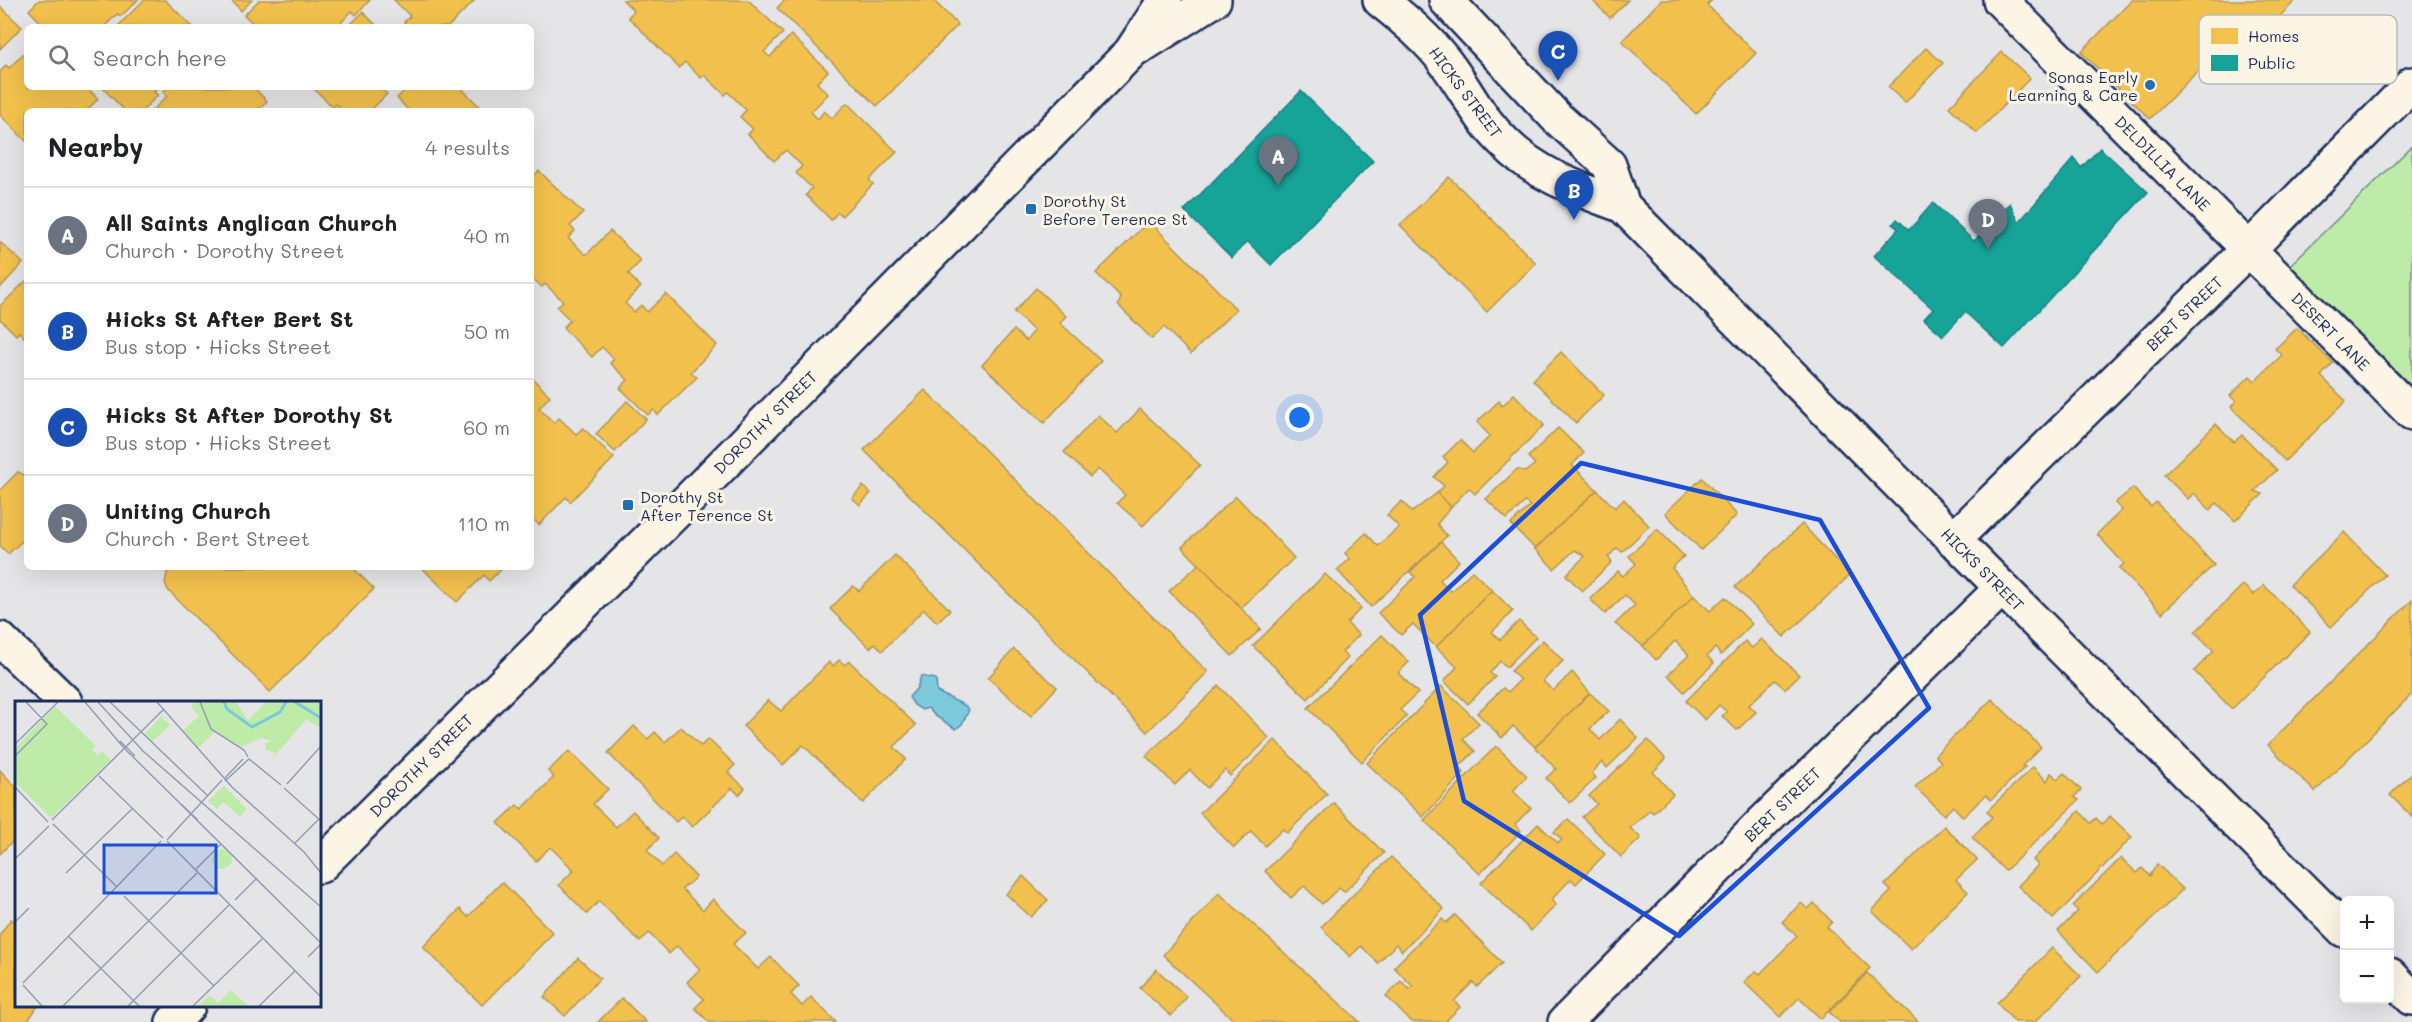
<!DOCTYPE html>
<html lang="en">
<head>
<meta charset="utf-8">
<style>
	body { margin:0; font-family:Mali,sans-serif; background:#f6f6f6; color:#202124 }
	.controls { position:absolute; right:18px; bottom:18px; display:grid; overflow:hidden; border-radius:9px; box-shadow:0 6px 24px #0002 }
	.controls button { width:54px; height:54px; display:grid; place-items:center; padding:0; border:0; border-bottom:2px solid #e0e0e0; background:#fff; color:#202124; font:30px sans-serif }
	.you { position:absolute; left:1300px; top:418px; width:21px; height:21px; margin:-15px; border:4px solid #fff; border-radius:50%; background:#1a73e8; box-shadow:0 0 0 9px #1a73e833 }
	.badge { display:grid; place-items:center; width:39px; height:39px; border-radius:50%; background:#1f6fb2; color:#fff; font-size:20px; font-weight:700 }
	.pin { position:absolute; translate:-50% -50px; filter:drop-shadow(0 2px 3px #0008) }
	.pin::after { content:''; position:absolute; top:32px; width:21px; height:18px; background:inherit; clip-path:polygon(0 0,100% 0,50% 100%) }
	.list { margin:0; padding:0; list-style:none }
	h2 { display:flex; justify-content:space-between; align-items:center; height:78px; margin:0; padding:0 24px; font-size:26px }
	h2 small { font-size:20px; font-weight:400; color:#757577 }
	.list li { display:grid; grid-template-columns:39px 1fr auto; gap:18px; align-items:center; box-sizing:border-box; height:96px; padding:0 24px; border-top:2px solid #e0e0e0 }
	.list b { display:block; font-size:22px; white-space:nowrap }
	.list p { margin:0; font-size:20px; white-space:nowrap; color:#757577 }
	.list em { font-size:20px; font-style:normal; color:#757577 }
	.icon { flex:none; width:33px; height:33px; fill:none; stroke:currentColor; stroke-width:2; stroke-linecap:round; stroke-linejoin:round }
	.map { position:relative; flex:none; width:2412px; height:1022px; overflow:hidden }
	.search { position:absolute; background:#fff; box-shadow:0 6px 24px #0002; left:24px; top:24px; width:510px; height:66px; display:flex; align-items:center; gap:15px; box-sizing:border-box; padding:0 21px; border-radius:9px; color:#757577; font-size:22px }
	.panel { position:absolute; background:#fff; box-shadow:0 6px 24px #0002; left:24px; top:108px; width:510px; height:462px; border-radius:9px }
	.map>svg:first-child { display:block }
	.green { fill:#bfeba8; stroke:#6d8d83; stroke-width:1.5 }
	.water { fill:#7dc9dc; stroke:#568baa; stroke-width:1.5 }
	.homes { fill:#f2c14e; stroke:#b29553; stroke-width:1.5 }
	.public { fill:#17a398; stroke:#188087; stroke-width:1.5 }
	.lines { fill:none; stroke-linecap:round; stroke-linejoin:round }
	.minor-casing { stroke:#1b2f5e; stroke-width:38 }
	.major-casing { stroke:#1b2f5e; stroke-width:38 }
	.minor { stroke:#fcf5e5; stroke-width:33 }
	.major { stroke:#fcf5e5; stroke-width:33 }
	.marked { fill:none; stroke:#1d4ed8; stroke-width:4.5; stroke-linejoin:round }
	.poi-dot { fill:#1f6fb2; stroke:#fcf5e5; stroke-width:2 }
	.labels { text-anchor:middle; dominant-baseline:central; stroke-width:6; stroke-linejoin:round; paint-order:stroke }
	.poi-label { font-size:16px; fill:#1b2f5e; stroke:#fcf5e5; text-anchor:start }
	.street-label { font-size:16px; fill:#1b2f5e; stroke:#fcf5e5 }
	.inset-river { fill:none; stroke:#7dc9dc; stroke-width:3 }
	.inset-road { fill:none; stroke:#949cb1; stroke-width:1.5 }
	.view { fill:#1d4ed8; fill-opacity:0.15; stroke:#1d4ed8; stroke-width:3 }
	.inset-edge { fill:none; stroke:#1b2f5e; stroke-width:3 }
	.key { fill:#fcf5e5; stroke:#b8babc; stroke-width:1.5 }
	.key-label { font-size:16px; fill:#1b2f5e }
</style>
</head>
<body>
<div class="map">
<svg width="2412" height="1022" viewBox="0 0 2412 1022">
	<rect width="100%" height="100%" fill="#e5e5e8"/>
	<filter id="ink" filterUnits="userSpaceOnUse"><feTurbulence type="fractalNoise" baseFrequency=".0167" numOctaves="2"/><feDisplacementMap in="SourceGraphic" scale="12" xChannelSelector="R" yChannelSelector="G"/><feConvolveMatrix kernelMatrix="1 2 1 2 8 2 1 2 1" color-interpolation-filters="sRGB"/></filter>
	<g filter="url(#ink)">
		<polygon class="green" points="2412,146 2412,395 2288,267"/>
		<polygon class="water" points="921,676 936,679 937,692 964,705 969,710 962,724 956,729 935,716 928,708 922,710 914,705 909,697 917,688"/>
		<g class="homes">
			<polygon points="39,0 138,0 121,16 117,14 104,27 45,27 29,10"/>
			<polygon points="144,0 165,0 193,27 117,27"/>
			<polygon points="231,0 252,0 241,11"/>
			<polygon points="259,0 370,0 356,15 352,11 337,27 257,27 244,15"/>
			<polygon points="394,0 475,0 448,27 409,27 404,22 410,16"/>
			<polygon points="623,0 748,0 783,33 764,52 770,57 791,35 828,71 817,83 828,94 811,112 818,119 824,111 832,118 847,103 897,152 869,180 873,184 842,216 838,212 831,220 806,195 812,188 796,173 802,166 786,150 774,161 748,134 753,129 740,117 746,110 728,92 725,95 704,75 701,78 685,62 679,68 628,17 634,11"/>
			<polygon points="785,0 933,0 958,25 877,106 777,8"/>
			<polygon points="1592,0 1628,0 1610,18"/>
			<polygon points="1661,0 1712,0 1707,5 1756,53 1696,114 1622,41"/>
			<polygon points="2132,0 2296,0 2252,44 2239,30 2150,119 2081,52"/>
			<polygon points="0,6 22,27 0,49"/>
			<polygon points="363,12 378,27 348,27"/>
			<polygon points="1926,48 1943,63 1905,103 1888,87"/>
			<polygon points="27,50 27,87 86,87 98,99 86,111 27,111 27,142 0,115 0,72 6,65 9,68"/>
			<polygon points="2002,52 2030,78 1977,133 1949,107"/>
			<polygon points="102,87 158,87 154,92 158,95 142,111 125,111"/>
			<polygon points="168,87 253,87 267,101 257,111 152,111 167,96 163,92"/>
			<polygon points="312,87 384,87 382,90 387,94 370,111 343,111 336,104 333,107"/>
			<polygon points="408,87 460,87 484,111 409,111 397,98"/>
			<polygon points="539,171 583,213 570,226 575,231 568,238 586,255 610,231 641,261 628,274 641,287 625,303 634,312 641,305 647,312 666,294 717,345 691,372 697,377 658,415 653,410 648,415 620,388 628,380 610,363 614,359 602,347 592,357 563,328 570,320 557,307 563,301 545,284 542,287 531,277 531,178"/>
			<polygon points="1449,177 1536,263 1487,312 1400,225"/>
			<polygon points="1149,221 1236,309 1191,354 1164,327 1152,339 1118,305 1121,298 1096,273"/>
			<polygon points="0,242 23,263 0,288"/>
			<polygon points="27,280 27,340 19,332 16,335 0,319 0,306"/>
			<polygon points="1036,288 1066,316 1060,323 1101,361 1044,423 982,365 1014,330 1026,341 1034,331 1014,312"/>
			<polygon points="2297,328 2333,363 2321,376 2346,401 2285,461 2231,407 2236,401 2230,396 2250,376 2255,381 2282,355 2275,349"/>
			<polygon points="1561,352 1604,395 1576,423 1533,380"/>
			<polygon points="531,377 550,396 539,408 554,423 559,418 576,434 583,428 614,458 570,502 566,497 539,525 531,517"/>
			<polygon points="925,390 1208,672 1147,732 864,450"/>
			<polygon points="1514,394 1544,425 1475,494 1469,488 1451,507 1437,493 1444,486 1434,477 1448,462 1443,457 1460,440 1473,453 1490,436 1477,422 1499,401 1502,406"/>
			<polygon points="627,401 646,419 615,452 596,434"/>
			<polygon points="1140,409 1200,465 1143,526 1117,503 1125,495 1098,469 1090,477 1064,452 1098,415 1117,433"/>
			<polygon points="2216,424 2234,442 2242,435 2277,470 2255,491 2263,494 2235,521 2217,503 2210,510 2194,493 2188,499 2164,475"/>
			<polygon points="1558,428 1584,453 1572,465 1597,490 1535,549 1511,524 1530,506 1525,502 1507,519 1486,499 1517,469 1525,472 1535,464 1528,457"/>
			<polygon points="18,472 27,476 27,546 22,541 8,554 0,546 0,490"/>
			<polygon points="1702,478 1737,515 1701,550 1665,513"/>
			<polygon points="863,486 871,493 860,505 852,498"/>
			<polygon points="2133,488 2151,507 2156,502 2214,565 2162,613 2119,568 2124,564 2097,534 2122,510 2115,503"/>
			<polygon points="1597,490 1615,508 1624,499 1649,526 1622,552 1617,548 1608,557 1612,562 1582,591 1566,575 1585,556 1575,550 1554,569 1535,549"/>
			<polygon points="1437,493 1451,507 1437,524 1447,536 1371,607 1337,570 1350,559 1345,553 1366,533 1378,546 1399,527 1387,515 1402,501 1412,512"/>
			<polygon points="1236,496 1294,558 1241,608 1182,547"/>
			<polygon points="1802,524 1850,575 1784,637 1735,587"/>
			<polygon points="1657,529 1684,556 1672,568 1694,596 1643,646 1615,624 1635,605 1625,595 1605,614 1590,599 1618,571 1623,576 1636,564 1629,556"/>
			<polygon points="2344,532 2385,575 2331,627 2290,585"/>
			<polygon points="1441,542 1459,561 1440,580 1451,591 1472,571 1492,590 1436,647 1413,624 1401,635 1378,613 1415,577 1410,572"/>
			<polygon points="895,555 950,610 937,622 924,609 882,651 875,643 870,648 830,609 853,586 859,591"/>
			<polygon points="1199,564 1261,629 1232,656 1169,591"/>
			<polygon points="170,567 352,567 374,589 270,692 168,590 165,583 167,573"/>
			<polygon points="421,567 504,567 489,581 484,575 457,602"/>
			<polygon points="1325,574 1361,608 1347,623 1359,635 1342,652 1348,658 1308,699 1253,646"/>
			<polygon points="2243,585 2254,595 2264,585 2310,632 2232,709 2194,671 2214,651 2195,632"/>
			<polygon points="1492,590 1513,611 1492,632 1500,640 1519,621 1536,637 1507,667 1500,661 1490,673 1495,677 1468,704 1444,681 1457,667 1436,647"/>
			<polygon points="1694,596 1710,611 1725,597 1752,624 1721,655 1715,648 1707,656 1714,663 1684,692 1668,675 1689,655 1675,641 1656,660 1643,646"/>
			<polygon points="2412,600 2412,694 2315,792 2268,745"/>
			<polygon points="1382,635 1409,662 1398,673 1418,693 1400,710 1407,716 1362,762 1308,708"/>
			<polygon points="1762,639 1799,675 1785,689 1775,680 1749,705 1756,712 1737,730 1722,716 1727,712 1719,705 1705,720 1686,701 1745,641 1752,648"/>
			<polygon points="1543,640 1563,661 1543,681 1553,691 1572,672 1590,693 1535,747 1513,726 1502,738 1477,713 1503,688 1508,692 1520,680 1511,671"/>
			<polygon points="1014,649 1057,687 1031,716 988,678"/>
			<polygon points="839,660 845,665 849,661 916,725 894,747 906,759 863,803 803,745 783,765 743,726 768,700 781,711 829,662 833,666"/>
			<polygon points="1219,686 1269,738 1230,776 1225,770 1207,788 1190,770 1175,785 1146,756"/>
			<polygon points="1441,686 1479,723 1463,739 1475,751 1460,766 1464,773 1423,817 1367,763"/>
			<polygon points="1590,693 1609,711 1590,729 1600,740 1620,719 1638,738 1607,768 1602,762 1592,773 1596,778 1570,803 1546,778 1556,769 1535,747"/>
			<polygon points="1992,699 2041,747 2022,766 2025,767 1991,800 1986,795 1963,817 1953,806 1944,815 1915,787 1941,762 1935,755"/>
			<polygon points="634,726 648,739 655,732 665,742 681,727 701,746 708,739 735,765 728,772 745,788 739,795 732,788 692,827 682,816 676,822 608,753"/>
			<polygon points="1275,740 1327,794 1287,833 1283,829 1265,846 1251,831 1234,848 1200,813"/>
			<polygon points="1648,740 1666,759 1653,772 1673,794 1653,813 1650,810 1630,828 1641,838 1621,857 1582,817 1597,804 1589,796"/>
			<polygon points="1496,746 1527,776 1513,791 1531,808 1515,824 1521,831 1480,874 1424,820"/>
			<polygon points="569,751 608,789 593,804 616,827 633,811 659,838 647,850 662,866 674,854 696,877 682,889 703,910 713,899 746,933 733,944 758,969 771,957 799,986 791,994 802,1006 811,997 836,1022 709,1022 695,1008 704,999 687,982 700,969 677,946 669,954 649,933 640,942 599,901 587,914 559,885 574,870 550,847 536,861 498,823 517,805 522,809 554,777 548,771"/>
			<polygon points="2033,767 2047,781 2051,773 2058,779 2064,773 2081,790 2074,797 2079,800 2005,871 1972,837 1992,817 1987,811"/>
			<polygon points="0,770 16,787 16,838 0,854"/>
			<polygon points="2412,773 2412,817 2390,795"/>
			<polygon points="1334,803 1384,853 1344,892 1339,888 1322,904 1304,886 1291,898 1265,871"/>
			<polygon points="2079,811 2091,823 2096,818 2102,824 2110,816 2132,837 2053,919 2018,886 2038,865 2033,860"/>
			<polygon points="1568,819 1605,854 1576,884 1571,879 1551,900 1556,905 1531,931 1481,883 1538,824 1558,843 1562,840 1554,832"/>
			<polygon points="1944,826 1977,860 1956,880 1968,892 1911,949 1872,911 1891,891 1885,885"/>
			<polygon points="1391,857 1444,909 1402,951 1396,944 1378,963 1361,946 1350,957 1321,927"/>
			<polygon points="2121,858 2137,873 2142,868 2150,876 2157,864 2183,889 2098,972 2058,931 2078,911 2073,906"/>
			<polygon points="1023,876 1048,900 1031,917 1006,894"/>
			<polygon points="502,882 553,933 482,1005 423,947 460,909 468,917"/>
			<polygon points="1219,893 1360,1022 1236,1022 1163,955"/>
			<polygon points="1801,903 1808,909 1814,903 1832,922 1827,927 1870,968 1821,1019 1799,998 1780,1017 1744,982 1756,971 1760,974 1797,936 1782,922"/>
			<polygon points="1455,915 1502,963 1477,987 1473,982 1454,1001 1460,1007 1445,1022 1411,1022 1386,996 1401,981 1409,989 1413,987 1394,967 1442,919 1446,923"/>
			<polygon points="11,919 16,922 16,1006 38,1006 27,1022 0,1022 0,934"/>
			<polygon points="2052,948 2081,976 2035,1022 2015,1022 1997,1003"/>
			<polygon points="578,958 600,978 565,1016 544,997"/>
			<polygon points="1156,969 1187,997 1171,1016 1140,988"/>
			<polygon points="1867,973 1919,1022 1840,1022 1829,1012"/>
			<polygon points="622,998 646,1022 598,1022"/>
		</g>
		<g class="public">
			<polygon points="1301,91 1373,161 1271,265 1247,241 1232,258 1184,211"/>
			<polygon points="2100,148 2148,192 2004,348 1965,312 1943,336 1924,319 1933,309 1874,256 1898,229 1893,224 1897,219 1909,230 1933,203 1974,241 2010,203 2019,222 2074,158 2081,168"/>
		</g>
		<g class="lines">
			<defs>
				<g id="minor">
					<path d="M1380,0c24,19 48,39 66,63 22,29 32,55 60,81 32,32 76,46 117,62l379,382 342,342"/>
					<polyline points="1446,0 1556,117 1609,165 1623,206"/>
					<polyline points="2000,0 2412,413"/>
					<polyline points="1953,540 2249,249 2412,84"/>
					<polyline points="0,639 65,702"/>
					<polyline points="2390,975 2412,998"/>
					<polyline points="1565,1022 1764,821 2002,588"/>
				</g>
				<g id="major">
					<polyline points="1141,46 1214,0"/>
					<polyline points="320,866 691,497 1131,52 1165,0"/>
					<polyline points="173,1022 188,1006"/>
				</g>
			</defs>
			<use href="#minor" class="minor-casing"/>
			<use href="#major" class="major-casing"/>
			<use href="#minor" class="minor"/>
			<use href="#major" class="major"/>
		</g>
	</g>
	<path class="marked" d="M1581,463l239,57 109,188 -250,228 -215,-135 -44,-186z"/>
	<g class="poi-dot">
		<circle cx="2150" cy="85" r="6"/>
		<rect x="1025" y="203" width="12" height="12" rx="3"/>
		<rect x="622" y="499" width="12" height="12" rx="3"/>
	</g>
	<g class="labels">
		<g class="poi-label">
			<text x="2138" y="76" text-anchor="end">Sonas Early<tspan x="2138" dy="18">Learning &amp; Care</tspan></text>
			<text x="1043" y="200">Dorothy St<tspan x="1043" dy="18">Before Terence St</tspan></text>
			<text x="640" y="496">Dorothy St<tspan x="640" dy="18">After Terence St</tspan></text>
		</g>
		<g class="street-label">
			<text transform="translate(1466 92) rotate(53)">HICKS STREET</text>
			<text transform="translate(2163 163) rotate(45)">DELDILLIA LANE</text>
			<text transform="translate(2184 313) rotate(-44)">BERT STREET</text>
			<text transform="translate(2331 331) rotate(45)">DESERT LANE</text>
			<text transform="translate(765 422) rotate(-45)">DOROTHY STREET</text>
			<text transform="translate(1983 569) rotate(45)">HICKS STREET</text>
			<text transform="translate(421 765) rotate(-45)">DOROTHY STREET</text>
			<text transform="translate(1782 804) rotate(-44)">BERT STREET</text>
		</g>
	</g>
	<g transform="translate(15 701)">
		<rect width="306" height="306" fill="#e5e5e8"/>
		<path d="M178,1h43l12,18 18,-18h55v26l-15,-9 -25,30h-4l2,2 -7,8 3,-6 -9,-3 -1,-7 6,-2 -10,-3 -19,9 -27,-15 -18,17 -15,-18 17,-15 -8,-9zM40,5l41,40 -4,4 5,5 5,-4 9,9 -60,58 -36,-36v-34zM146,15l9,9 -18,17 -8,-7zM209,85l23,23 -7,8 -17,-15 -6,7 -9,-8zM197 158a10 10 0 1 1 20 0a10 10 0 1 1-20 0ZM216,289l17,16h-50l12,-11 8,8z" fill="#bfeba8"/>
		<path class="inset-river" d="M209,1l3,7 25,18 28,-15 6,-10M280,1l26,16"/>
		<path class="inset-road" d="M70,1l39,46 197,195M83,1l45,49 178,156M95,1l98,94M142,1l75,85 72,65 17,21M185,1l11,27 33,21 4,7M105,40l15,15M0,43l43,-42M0,55l32,-32 -21,-22M84,75l64,62M210,77l18,-19M210,80l24,-22 32,26M272,83l34,-38M0,86l33,35M269,87l37,33M166,103l17,16M37,119l112,-111M38,123l63,62M152,139l55,-60M152,140l154,156M279,143l25,-25M0,158l34,-33M180,169l26,-26M51,172l66,-64M109,195l90,90M220,199l22,-22M0,221l14,-14M53,235l71,70M293,256l13,-13M8,282l138,-142M8,284l19,21M48,305l134,-133M113,305l101,-101M178,305l69,-67M244,305l36,-35"/>
		<path class="view" d="M89,144h112v48h-112z"/>
		<rect width="306" height="306" class="inset-edge"/>
	</g>
	<rect x="2199" y="15" width="198" height="69" rx="9" class="key"/>
	<rect x="2211" y="28" width="27" height="16" fill="#f2c14e"/>
	<rect x="2211" y="55" width="27" height="16" fill="#17a398"/>
	<g class="key-label">
		<text x="2248" y="42">Homes</text>
		<text x="2248" y="69">Public</text>
	</g>
</svg>
<div class="controls">
<button>+</button>
<button>−</button>
</div>
<div class="you"></div>
<div class="pin badge" style="left:1278px;top:186px;background:#6b7280">A</div>
<div class="pin badge" style="left:1574px;top:220px;background:#1a4fb4">B</div>
<div class="pin badge" style="left:1558px;top:81px;background:#1a4fb4">C</div>
<div class="pin badge" style="left:1988px;top:249px;background:#6b7280">D</div>
<div class="search"><svg class="icon" aria-label="search" viewBox="0 0 24 24"><circle cx="10" cy="10" r="6"/><path d="M15 15l6 6"/></svg>Search here</div>
<section class="panel">
<h2>Nearby<small>4 results</small></h2>
<ul class="list">
<li><span class="badge" style="background:#6b7280">A</span><div><b>All Saints Anglican Church</b><p>Church · Dorothy Street</p></div><em>40 m</em></li>
<li><span class="badge" style="background:#1a4fb4">B</span><div><b>Hicks St After Bert St</b><p>Bus stop · Hicks Street</p></div><em>50 m</em></li>
<li><span class="badge" style="background:#1a4fb4">C</span><div><b>Hicks St After Dorothy St</b><p>Bus stop · Hicks Street</p></div><em>60 m</em></li>
<li><span class="badge" style="background:#6b7280">D</span><div><b>Uniting Church</b><p>Church · Bert Street</p></div><em>110 m</em></li>
</ul>
</section>
</div>
</body>
</html>
